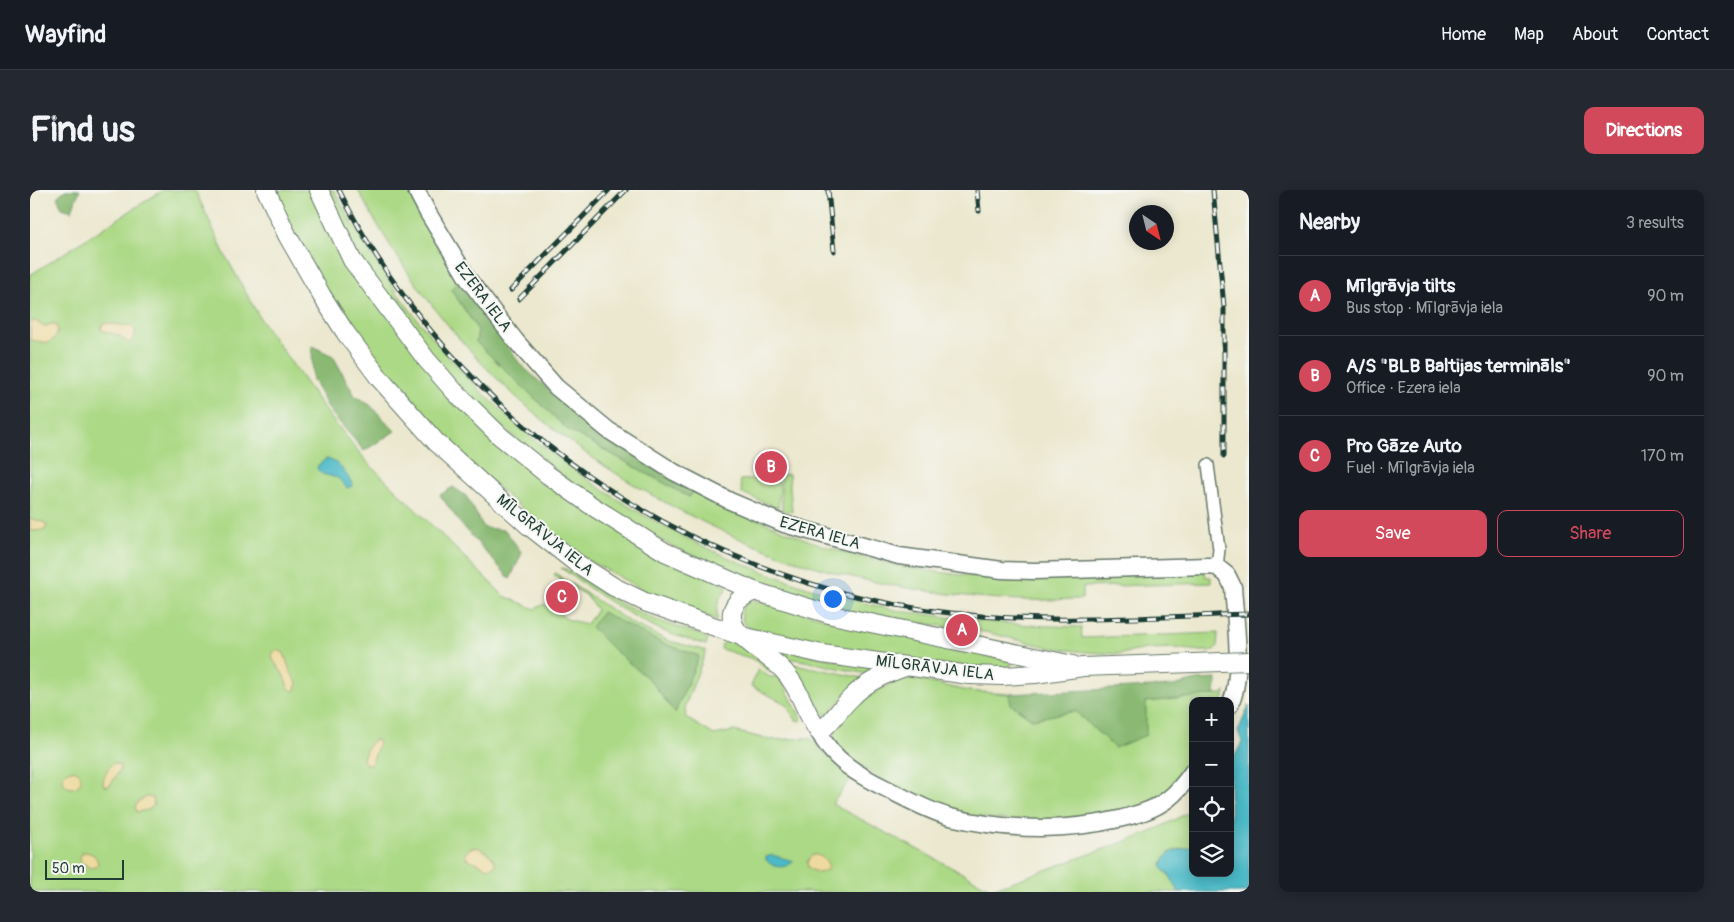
<!DOCTYPE html>
<html lang="en">
<head>
<meta charset="utf-8">
<style>
	body { margin:0; font-family:Pangolin,sans-serif; background:#242831; color:#f1f3f6 }
	.controls { position:absolute; right:15px; bottom:15px; display:grid; overflow:hidden; border-radius:10px; box-shadow:0 2px 12px #0003 }
	.controls button { width:45px; height:45px; display:grid; place-items:center; padding:0; border:0; border-bottom:1px solid #363941; background:#171b24; color:#f1f3f6; font:25px sans-serif }
	.compass { position:absolute; left:1099px; top:15px; width:45px; height:45px; border-radius:50%; background:#171b24; box-shadow:0 2px 12px #0003; rotate:145deg }
	.scale { position:absolute; left:15px; bottom:12px; width:79px; box-sizing:border-box; padding-left:5px; border:2px solid #1f3d34; border-top:0; font-size:14px; line-height:18px; white-space:nowrap; color:#1f3d34; -webkit-text-stroke:4px #f6f6f2; paint-order:stroke }
	.you { position:absolute; left:802px; top:408px; width:18px; height:18px; margin:-12px; border:4px solid #fff; border-radius:50%; background:#1a73e8; box-shadow:0 0 0 8px #1a73e833 }
	.badge { display:grid; place-items:center; width:32px; height:32px; border-radius:50%; background:#d1495b; color:#fff; font-size:16px; font-weight:700 }
	.pin { position:absolute; translate:-50% -50%; border:2px solid #fff; box-shadow:0 1px 5px #0006 }
	.list { margin:0; padding:0; list-style:none }
	h2 { display:flex; justify-content:space-between; align-items:center; height:65px; margin:0; padding:0 20px; font-size:21px }
	h2 small { font-size:16px; font-weight:400; color:#9ea1a6 }
	.list li { display:grid; grid-template-columns:32px 1fr auto; gap:15px; align-items:center; box-sizing:border-box; height:80px; padding:0 20px; border-top:1px solid #363941 }
	.list b { display:block; font-size:19px; white-space:nowrap }
	.list p { margin:0; font-size:16px; white-space:nowrap; color:#9ea1a6 }
	.list em { font-size:16px; font-style:normal; color:#9ea1a6 }
	.actions { display:flex; gap:10px; padding:15px 20px }
	.actions a { flex:1; padding:11px 0; border:1px solid #d1495b; border-radius:10px; text-align:center; font-size:18px; color:#d1495b }
	.actions .main { background:#d1495b; color:#fff }
	.icon { flex:none; width:28px; height:28px; fill:none; stroke:currentColor; stroke-width:2; stroke-linecap:round; stroke-linejoin:round }
	.map { position:relative; flex:none; width:1219px; height:702px; overflow:hidden; border-radius:10px }
	header { display:flex; align-items:center; gap:30px; box-sizing:border-box; height:70px; padding:0 25px; background:#171b24; border-bottom:1px solid #363941 }
	header strong { font-size:24px }
	nav { display:flex; gap:28px; margin-inline-start:auto; font-size:18px }
	.intro { display:flex; align-items:center; justify-content:space-between; box-sizing:border-box; height:120px; padding:0 30px }
	h1 { margin:0; font-size:35px }
	.button { padding:12px 22px; border-radius:10px; background:#d1495b; color:#fff; font-size:18px; font-weight:700 }
	main { display:flex; gap:30px; padding:0 30px }
	aside { flex:1; background:#171b24; border-radius:10px; box-shadow:0 2px 12px #0003 }
	.map>svg:first-child { display:block }
	.green { fill:#acd985; stroke:#668b5c; fill-rule:evenodd }
	.forest { fill:#89b972; stroke:#547b53 }
	.sand { fill:#eeda9e; stroke:#868c69 }
	.water { fill:#4cb9c6; stroke:#367b7d }
	.lines { fill:none; stroke-linecap:round; stroke-linejoin:round }
	.street-casing { stroke:#67796a; stroke-width:14 }
	.secondary-casing { stroke:#67796a; stroke-width:19 }
	.primary-casing { stroke:#67796a; stroke-width:20 }
	.street { stroke:#fff; stroke-width:11 }
	.secondary { stroke:#fff; stroke-width:16 }
	.primary { stroke:#fff; stroke-width:18 }
	.rail-casing { stroke:#1f3d34; stroke-width:5 }
	.rail { stroke:#f6f6f2; stroke-width:3; stroke-dasharray:9; stroke-linecap:butt }
	.primary-bridge-casing { stroke:#67796a; stroke-width:20; stroke-linecap:butt }
	.primary-bridge { stroke:#fff; stroke-width:18 }
	.labels { text-anchor:middle; dominant-baseline:central; stroke-width:4; stroke-linejoin:round; paint-order:stroke }
	.street-label { font-size:16px; fill:#1f3d34; stroke:#f6f6f2 }
</style>
</head>
<body>
<header>
<strong>Wayfind</strong>
<nav><a>Home</a><a>Map</a><a>About</a><a>Contact</a></nav>
</header>
<div class="intro"><h1>Find us</h1><a class="button">Directions</a></div>
<main>
<div class="map">
<svg width="1219" height="702" viewBox="0 0 1219 702">
	<rect width="100%" height="100%" fill="#f6f6f2"/>
	<filter id="ink" filterUnits="userSpaceOnUse"><feTurbulence type="fractalNoise" baseFrequency=".02" numOctaves="2"/><feDisplacementMap in="SourceGraphic" scale="10" xChannelSelector="R" yChannelSelector="G"/><feConvolveMatrix kernelMatrix="1 2 1 2 8 2 1 2 1" color-interpolation-filters="sRGB"/></filter>
	<filter id="wash" filterUnits="userSpaceOnUse"><feTurbulence type="fractalNoise" baseFrequency=".0096" numOctaves="4" result="noise"/><feDisplacementMap in="SourceGraphic" scale="20" xChannelSelector="R" yChannelSelector="G"/><feGaussianBlur stdDeviation="1.12" result="paint"/><feColorMatrix in="noise" values="0 0 0 0 0 0 0 0 0 0 0 0 0 0 0 0 0 1.4 0 .05"/><feComposite in="paint" operator="in"/></filter>
	<g filter="url(#wash)">
		<rect width="100%" height="100%" fill="#ece8cf"/>
		<g class="green">
			<path d="M133,0h32l30,65 36,65 67,94 40,49 136,133 31,13 9,-5 25,16 18,4 10,-14 -10,-14 -33,-20 1,-3 76,50 38,18 35,9 2,1 -21,55 1,12 28,17 20,-4 36,9 37,-2 5,1 10,12 30,26 -20,27 160,85 157,-56 44,-23v36c-20,7 -28,-1 -29,25l8,8 7,13h-1149v-617zM632,453l37,13 -24,57 -24,-32 -38,-32z"/>
			<path d="M243,0h38l27,57 157,192 233,148c-10,12 -12,17 -11,33l-65,-25 -49,-27 -27,-13 -100,-86 -41,-41 -70,-78 -46,-71z"/>
			<path d="M295,0h9c17,33 36,64 57,94 120,171 296,281 499,325 13,3 27,4 41,6 50,7 100,11 150,12l1,11 136,-5 -1,15 -4,3h-13l-26,-3 -27,1 -27,5 -35,-2 -33,-4 -67,-16 -100,-14 -45,-9 -102,-32 -76,-36 -68,-40 -111,-89 -58,-64 -67,-93z"/>
			<path d="M328,0h50l17,34 36,57 -10,8 27,41 48,59 41,40 122,68 5,-6c46,20 92,42 139,58 59,19 133,29 194,30 59,1 119,-8 178,-7l1,5h5v6l-128,4 -1,12c-20,0 -41,2 -61,1 -47,-2 -95,-8 -141,-17 -62,-12 -122,-34 -179,-62 -153,-75 -262,-180 -343,-331z"/>
			<polygon points="759,284 762,322 752,320 751,285"/>
			<polygon points="748,287 750,300 748,318 712,303 710,290"/>
			<path d="M531,378l5,1 55,35 35,16 48,16 4,4 -2,5c-15,-5 -32,-9 -47,-16 -35,-16 -67,-39 -98,-61z"/>
			<path d="M723,411l257,60 2,5 -8,2 -25,-1 -44,-3 -62,-8 -121,-27 -8,-5c-5,-11 -3,-19 9,-23z"/>
			<polygon points="697,451 703,451 744,480 740,482 723,469 691,459 692,454"/>
			<polygon points="736,456 853,480 842,485 765,469 759,470 754,474"/>
			<polygon points="763,475 769,475 833,488 797,524 787,525 759,477"/>
			<path d="M729,479c7,6 11,11 20,6l23,45 -3,1 -3,-1 -10,-16 -35,-18z"/>
			<path d="M880,488l58,13 41,3 2,10 21,15 43,-8 40,37 31,-46 76,-8 3,-3 -2,10h-30c0,11 3,52 -1,60 -7,13 -21,29 -33,36 -46,29 -149,28 -200,16 -28,-7 -77,-31 -99,-48 -9,-6 -24,-14 -26,-26 -1,-18 26,-39 37,-50l3,4 22,-12z"/>
		</g>
		<g class="forest">
			<polygon points="35,0 50,0 46,9 42,21 32,18 27,7"/>
			<polygon points="431,91 491,175 528,208 664,301 659,307 537,239 446,152 448,140 421,99"/>
			<polygon points="282,156 303,166 325,206 340,215 365,241 334,261 300,221 283,190"/>
			<polygon points="423,297 436,306 454,338 475,340 492,363 480,389 431,334 410,305"/>
			<polygon points="572,422 632,453 669,466 645,523 621,491 583,459 561,437"/>
			<polygon points="1186,489 1185,505 1116,512 1116,545 1085,558 1045,521 1002,529 981,514 979,504 1143,496 1167,490"/>
		</g>
		<g class="sand">
			<polygon points="1,131 6,131 14,137 21,134 26,134 28,141 24,149 18,153 0,150"/>
			<polygon points="73,133 102,136 106,142 103,150 98,153 90,146 71,140"/>
			<polygon points="0,328 15,333 17,336 15,340 0,341"/>
			<polygon points="248,460 254,463 260,481 267,493 265,500 262,501 258,497 253,484 243,470 242,463"/>
			<path d="M346,549l3,3c-1,4 -6,20 -8,22l-5,1 -3,-6c3,-9 5,-15 13,-20z"/>
			<path d="M84,573l6,2v5l-10,15 -5,2 -2,-3c1,-8 4,-17 11,-21z"/>
			<circle cx="42" cy="589" r="9"/>
			<path d="M116,607l7,1 1,7 -6,5 -11,2c-5,-7 3,-12 9,-15z"/>
			<path d="M445,657c9,2 16,8 20,15v4l-7,2 -22,-10 -1,-4 5,-6z"/>
			<path d="M53,662c8,0 14,3 15,12l-2,3 -6,1 -9,-6 -1,-6z"/>
			<path d="M782,665c9,-1 17,5 16,14l-8,4 -9,-3 -3,-3 -1,-5z"/>
		</g>
		<g class="water">
			<path d="M296,269c12,1 19,14 26,24v3l-5,2 -9,-10 -16,-4 -5,-5 1,-4z"/>
			<path d="M1219,515v187h-70l-9,-16 -8,-8c0,-19 17,-16 31,-22v27h37v-108l12,-23 -4,-11z"/>
			<path d="M742,665l22,6c-8,8 -20,8 -28,-1v-3z"/>
		</g>
	</g>
	<g filter="url(#ink)">
		<g class="lines">
			<defs>
				<polyline id="street" points="1178,275 1189,359 1187,377"/>
				<g id="secondary">
					<path d="M386,0l12,23 40,66 47,61 41,47 52,43 66,42 56,29 54,23 115,32 103,14 32,1 174,-5 9,1 10,8 6,12c2,33 11,88 -3,118"/>
					<path d="M789,542c13,28 41,44 68,57 20,10 41,22 63,28 55,13 113,15 169,2 16,-4 35,-9 49,-20 9,-7 18,-18 25,-28"/>
				</g>
				<g id="primary">
					<polyline points="236,0 257,45 292,106 315,142 350,189 406,252 499,336 545,372 584,397 615,412 711,446 792,464 939,485 973,486 1005,484 1053,477 1191,472"/>
					<polyline points="289,0 322,70 396,169 424,201 470,246 518,285 562,316 635,362 724,401 802,425 1043,475"/>
					<path d="M724,401c-5,3 -12,6 -16,10 -24,29 29,51 44,68 17,17 23,44 37,63 13,-9 20,-23 32,-34 15,-16 34,-24 54,-31"/>
				</g>
			</defs>
			<use href="#street" class="street-casing"/>
			<use href="#secondary" class="secondary-casing"/>
			<use href="#primary" class="primary-casing"/>
			<use href="#street" class="street"/>
			<use href="#secondary" class="secondary"/>
			<use href="#primary" class="primary"/>
			<defs>
				<g id="rail">
					<path d="M309,0c115,230 348,390 603,422 102,13 205,5 307,2"/>
					<polyline points="798,0 804,61"/>
					<polyline points="947,0 949,21"/>
					<polyline points="1183,0 1194,117 1194,266"/>
					<polyline points="481,100 579,0"/>
					<polyline points="489,109 596,0"/>
				</g>
			</defs>
			<use href="#rail" class="rail-casing"/>
			<use href="#rail" class="rail"/>
			<defs>
				<polyline id="primary-bridge" points="1191,472 1219,471"/>
			</defs>
			<use href="#primary-bridge" class="primary-bridge-casing"/>
			<use href="#primary-bridge" class="primary-bridge"/>
		</g>
	</g>
	<g class="labels">
		<g class="street-label">
			<text transform="translate(453 107) rotate(53)">EZERA IELA</text>
			<text transform="translate(790 343) rotate(16)">EZERA IELA</text>
			<text transform="translate(515 345) rotate(39)">MĪLGRĀVJA IELA</text>
			<text transform="translate(905 478) rotate(7)">MĪLGRĀVJA IELA</text>
		</g>
	</g>
</svg>
<div class="controls">
<button>+</button>
<button>−</button>
<button><svg class="icon" aria-label="locate" viewBox="0 0 24 24"><circle cx="12" cy="12" r="6"/><path d="M12 2v4M12 18v4M2 12h4M18 12h4"/></svg></button>
<button><svg class="icon" aria-label="layers" viewBox="0 0 24 24"><path d="M12 4l9 5-9 5-9-5zM3 14l9 5 9-5"/></svg></button>
</div>
<svg class="compass" viewBox="-18 -18 36 36"><path d="M0-13l5 13h-10z" fill="#e53935"/><path d="M0 13l5-13h-10z" fill="#9ea1a6"/></svg>
<div class="scale">50 m</div>
<div class="you"></div>
<div class="pin badge" style="left:932px;top:440px">A</div>
<div class="pin badge" style="left:741px;top:277px">B</div>
<div class="pin badge" style="left:532px;top:407px">C</div>
</div>
<aside>
<h2>Nearby<small>3 results</small></h2>
<ul class="list">
<li><span class="badge">A</span><div><b>Mīlgrāvja tilts</b><p>Bus stop · Mīlgrāvja iela</p></div><em>90 m</em></li>
<li><span class="badge">B</span><div><b>A/S &quot;BLB Baltijas termināls&quot;</b><p>Office · Ezera iela</p></div><em>90 m</em></li>
<li><span class="badge">C</span><div><b>Pro Gāze Auto</b><p>Fuel · Mīlgrāvja iela</p></div><em>170 m</em></li>
</ul>
<div class="actions"><a class="main">Save</a><a>Share</a></div>
</aside>
</main>
</body>
</html>
